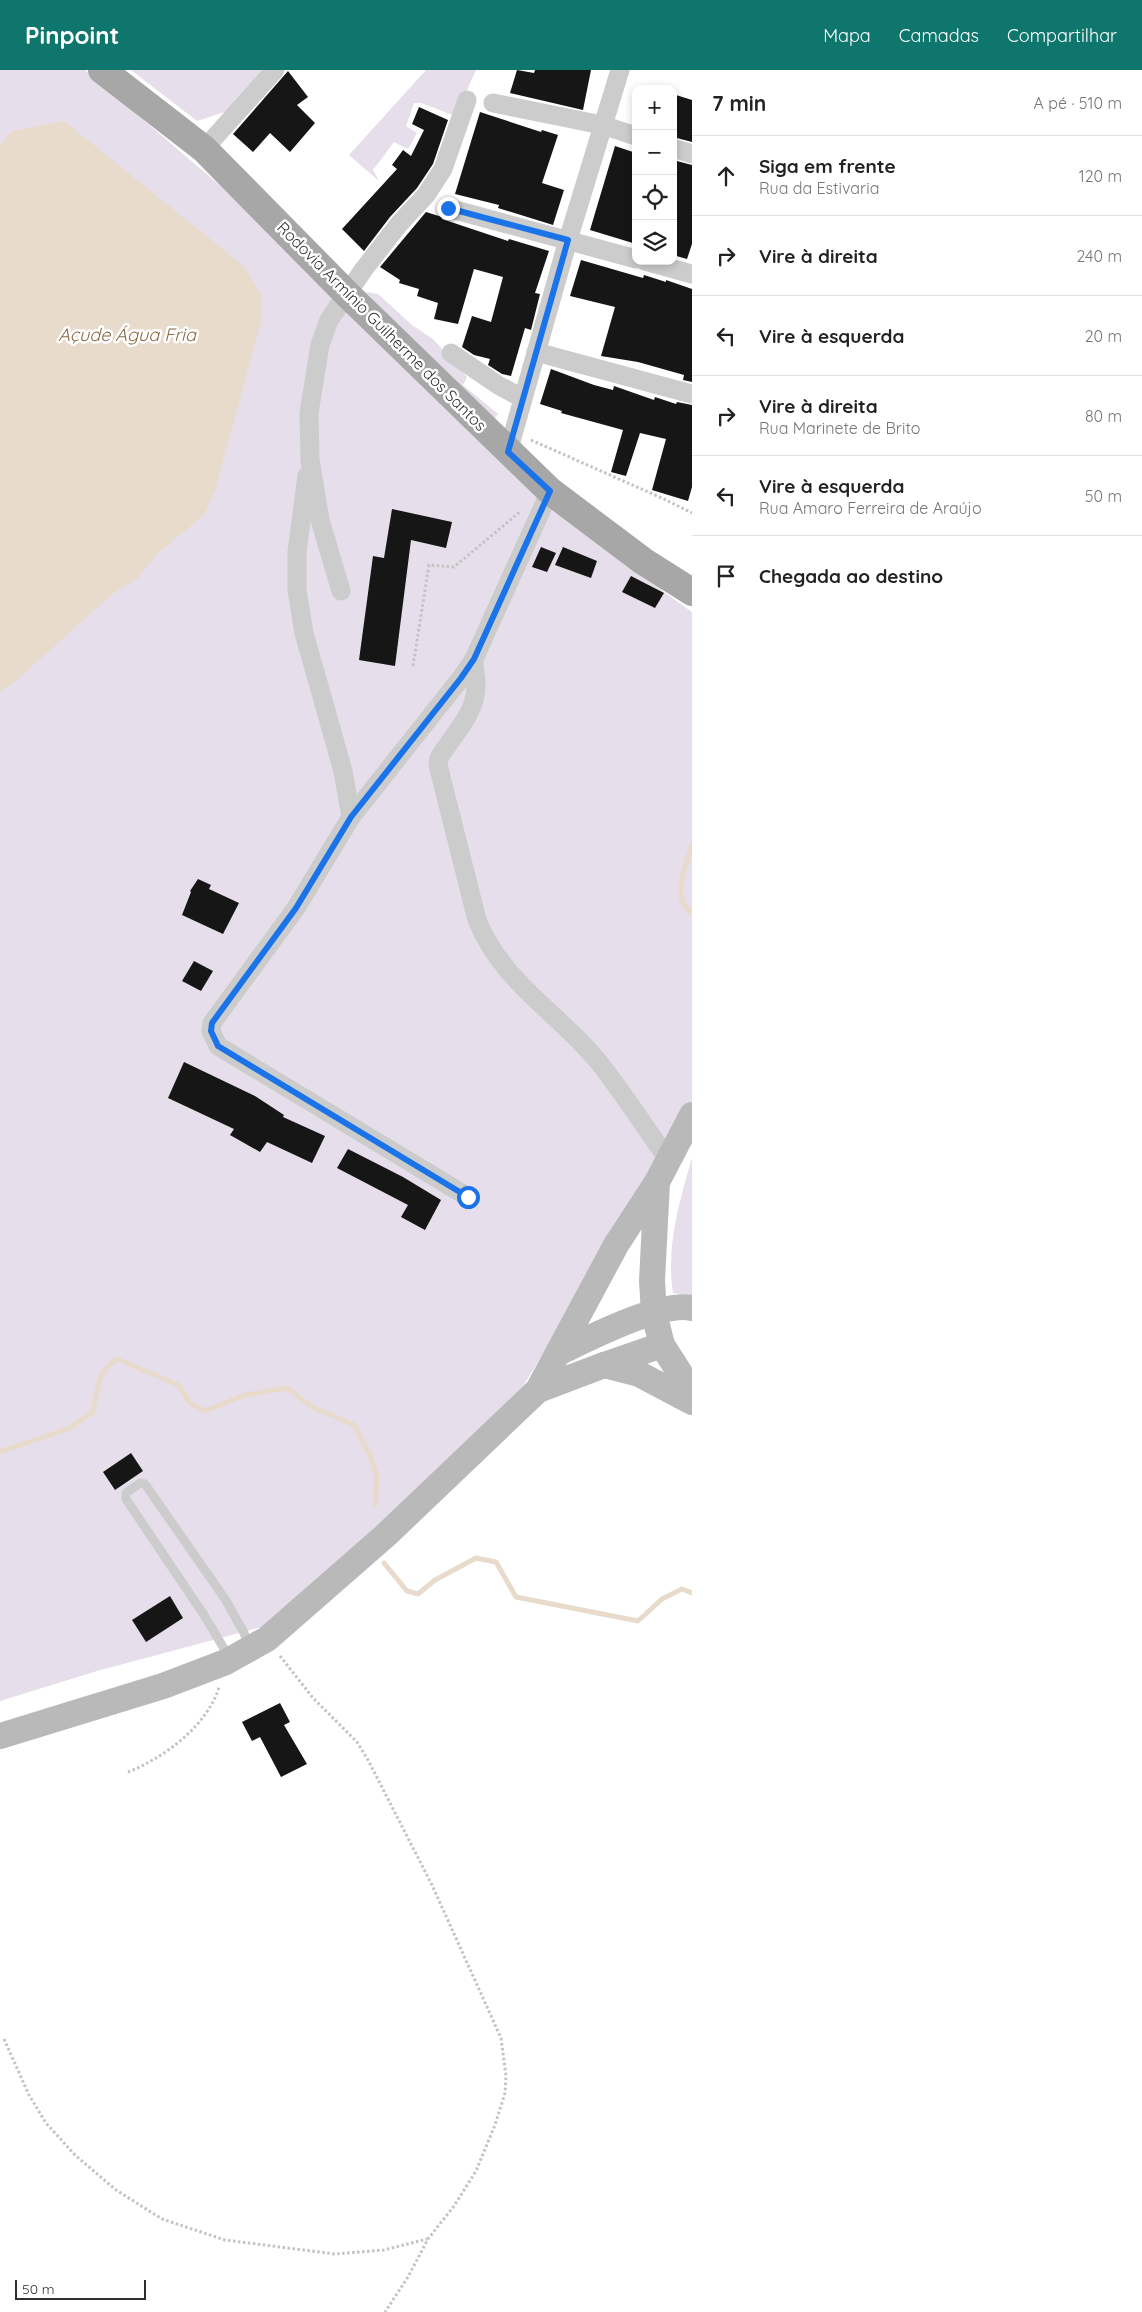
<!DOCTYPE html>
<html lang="pt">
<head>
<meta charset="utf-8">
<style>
	body { margin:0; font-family:Quicksand,sans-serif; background:#f2f2f2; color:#222 }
	.controls { position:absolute; right:15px; top:15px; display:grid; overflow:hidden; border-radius:10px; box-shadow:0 2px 8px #0003 }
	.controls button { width:45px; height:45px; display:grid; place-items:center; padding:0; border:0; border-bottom:1px solid #e0e0e0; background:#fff; color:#222; font:25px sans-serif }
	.scale { position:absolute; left:15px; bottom:12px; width:131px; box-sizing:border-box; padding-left:5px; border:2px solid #2f2f2f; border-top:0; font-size:14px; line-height:18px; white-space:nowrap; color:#2f2f2f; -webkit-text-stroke:4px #fff; paint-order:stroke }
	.stop { position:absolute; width:15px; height:15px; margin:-11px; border:4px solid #1a73e8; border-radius:50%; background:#fff }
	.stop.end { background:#1a73e8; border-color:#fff; box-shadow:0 1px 5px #0008 }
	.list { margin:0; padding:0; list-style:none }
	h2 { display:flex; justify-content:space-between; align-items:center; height:65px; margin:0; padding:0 20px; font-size:21px }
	h2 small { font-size:16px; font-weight:400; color:#767676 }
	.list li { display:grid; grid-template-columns:32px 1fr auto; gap:15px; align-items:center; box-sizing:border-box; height:80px; padding:0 20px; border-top:1px solid #e0e0e0 }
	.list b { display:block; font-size:19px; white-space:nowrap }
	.list p { margin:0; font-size:16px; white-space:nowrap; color:#767676 }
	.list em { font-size:16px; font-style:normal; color:#767676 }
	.icon { flex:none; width:28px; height:28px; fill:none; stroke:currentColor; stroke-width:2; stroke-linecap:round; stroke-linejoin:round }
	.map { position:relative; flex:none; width:692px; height:2242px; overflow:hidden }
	header { display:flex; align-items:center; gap:30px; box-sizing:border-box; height:70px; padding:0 25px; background:#0f766e; color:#fff }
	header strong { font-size:24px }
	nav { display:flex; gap:28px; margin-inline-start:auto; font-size:18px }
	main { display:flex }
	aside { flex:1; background:#fff }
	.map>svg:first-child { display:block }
	.green { fill:#e6deea }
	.water { fill:#e8dbcc }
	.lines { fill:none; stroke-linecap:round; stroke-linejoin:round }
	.stream { stroke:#e8dbcc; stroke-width:5 }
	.building { fill:#161616 }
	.path { stroke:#c3c3c3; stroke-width:3; stroke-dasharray:2.5 2.5; stroke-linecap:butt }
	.lane { stroke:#ccc; stroke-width:9 }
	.street { stroke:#ccc; stroke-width:19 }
	.secondary { stroke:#b9b9b9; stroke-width:26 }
	.primary { stroke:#a7a7a7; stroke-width:28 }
	.route { stroke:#1a73e8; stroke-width:6 }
	.labels { text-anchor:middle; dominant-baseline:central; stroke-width:5; stroke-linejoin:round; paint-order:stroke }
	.street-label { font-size:16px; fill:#2f2f2f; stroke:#fff }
	.water-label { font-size:18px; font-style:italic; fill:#886a45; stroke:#fff }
</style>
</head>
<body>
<header>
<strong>Pinpoint</strong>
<nav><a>Mapa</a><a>Camadas</a><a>Compartilhar</a></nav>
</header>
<main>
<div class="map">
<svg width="692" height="2242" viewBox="0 0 692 2242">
	<rect width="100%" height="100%" fill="#fff"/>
	<g class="green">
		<polygon points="0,0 85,0 347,224 664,522 692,542 692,1036 516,1328 397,1443 262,1557 97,1601 0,1631"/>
		<polygon points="131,0 265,0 231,40 197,51"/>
		<polygon points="426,0 476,0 463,29 458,47 421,33 414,33 406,56 417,63 408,79 394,72 373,100 379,111 349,85"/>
		<polygon points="366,222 378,224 412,255 433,269 467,307 463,315 498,344 494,349 427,287"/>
		<path d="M692,1088v138l-19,-3c-7,-47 6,-90 19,-135z"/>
	</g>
	<polygon class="water" points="64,51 245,197 262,227 262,248 215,421 204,445 158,483 138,508 111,525 15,612 0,622 0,76 12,61"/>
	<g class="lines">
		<g class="stream">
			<path d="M692,776c-6,17 -22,56 0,66"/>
			<path d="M0,1382l70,-24 23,-16c6,-23 2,-39 24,-53l61,26 12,18 15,8 40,-16 42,-7 25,19 42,18 16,30 7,22 -2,28"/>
			<polyline points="384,1493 407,1521 418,1524 435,1510 476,1488 496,1492 516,1527 638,1551 662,1529 682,1519 692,1523"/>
		</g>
	</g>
	<g class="building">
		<polygon points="517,0 534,3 535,0 591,0 583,40 510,23"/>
		<polygon points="288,1 308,27 297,35 315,53 290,82 270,63 253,82 233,64"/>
		<polygon points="676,25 692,30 692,72 673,67 673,35"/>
		<polygon points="419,37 448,50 433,94 417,118 390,147 364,181 342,159 397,99 392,95 403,80 411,86 424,60 412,54"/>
		<polygon points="480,42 541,62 542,60 558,65 542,113 564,120 553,155 498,138 499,135 455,124"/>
		<polygon points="615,76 636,83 636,174 590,160"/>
		<polygon points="673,90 692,95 692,174 687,189 673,185"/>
		<polygon points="426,142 442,147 442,149 508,171 509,169 549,181 535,223 540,224 531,260 525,258 511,306 502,304 488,295 490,289 474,285 462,277 472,246 491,252 503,207 474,199 458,254 434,249 438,233 417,226 419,219 399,213 400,210 380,197"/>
		<polygon points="581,190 643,208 644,205 666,212 666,210 692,219 692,312 683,310 684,305 638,292 601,286 615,237 570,226"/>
		<polygon points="551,299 594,315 613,320 614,316 654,330 655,327 676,334 677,332 692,335 692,417 688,431 652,420 666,369 640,363 626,406 611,402 623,360 561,343 562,341 540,334"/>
		<polygon points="392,439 452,452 446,478 411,470 395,596 359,590 373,486 384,488"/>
		<polygon points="541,477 556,483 547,502 532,497"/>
		<polygon points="563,477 597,491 591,508 555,495"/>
		<polygon points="631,506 664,523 655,538 622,522"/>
		<polygon points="198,809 211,815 209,819 239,833 223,864 182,845 191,822 190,821"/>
		<polygon points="194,891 213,901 201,921 182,911"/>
		<polygon points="184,992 255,1026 284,1045 283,1047 325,1066 312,1093 267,1072 260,1082 230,1065 234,1059 168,1028"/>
		<polygon points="348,1079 403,1107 441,1130 425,1160 401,1147 408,1135 337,1098"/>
		<polygon points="131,1383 143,1401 115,1420 103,1402"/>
		<polygon points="170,1526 183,1548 146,1572 132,1550"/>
		<polygon points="280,1633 290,1652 284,1655 307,1694 281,1707 260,1667 252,1671 242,1652"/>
	</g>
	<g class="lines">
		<g class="path">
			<polyline points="531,370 664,429 692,443"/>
			<polyline points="413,596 429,495 454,497 521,441"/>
			<polyline points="280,1586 313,1628 357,1672 368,1690 432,1815 501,1968 506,2006 505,2023 495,2055 476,2101 454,2136 428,2169 408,2207 385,2242"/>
			<path d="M128,1702c36,-14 80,-47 91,-85"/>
			<polyline points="4,1969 29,2025 46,2053 75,2085 116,2120 162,2149 225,2170 335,2184 384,2180 427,2169"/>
		</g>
		<polyline class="lane" points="229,1587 204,1545 126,1429 126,1423 140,1413 145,1414 225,1529 243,1561 250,1576"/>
		<g class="street">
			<polyline points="493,33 602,55 636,66"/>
			<polyline points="673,78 692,84"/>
			<polyline points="204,79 275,0"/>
			<polyline points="448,138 636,189"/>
			<polyline points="645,191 692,204"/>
			<polyline points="536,282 692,324"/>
			<polyline points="451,283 498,315 522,328"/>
			<polyline points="508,382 568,170 620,0"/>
			<polyline points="307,406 297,482 297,520 304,563 343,701 351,747"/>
			<polyline points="341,521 320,450 310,390 309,343 320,275 329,250 364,199 399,154 426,125 443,99 467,30"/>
			<path d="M474,589c0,9 2,18 2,27 0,28 -24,50 -37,72l-1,7 39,155c26,63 79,91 120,140 25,31 47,66 71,99"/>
			<polyline points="468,1127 218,976 211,961 212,953 296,838 351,747 461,608 474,589 550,421"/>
		</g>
		<g class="secondary">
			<polyline points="692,1045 657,1112 652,1211 654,1243 662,1275 692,1322"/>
			<path d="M560,1282c30,-14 101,-51 132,-44"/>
			<polyline points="604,1295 639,1304 692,1332"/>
			<polyline points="538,1320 604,1295 662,1275"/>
			<polyline points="0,1666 163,1616 226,1592 267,1569 386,1465 538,1320 616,1175 657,1112"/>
		</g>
		<polyline class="primary" points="102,0 204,79 347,224 550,421 643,491 692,522"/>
	</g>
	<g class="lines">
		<polyline class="route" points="448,138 568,170 508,382 550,421 474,589 461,608 351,747 296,838 212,953 211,961 218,976 468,1127"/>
	</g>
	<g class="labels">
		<g class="street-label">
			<text transform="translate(382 256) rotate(45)">Rodovia Armínio Guilherme dos Santos</text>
		</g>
		<g class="water-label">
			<text x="127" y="264">Açude Água Fria</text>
		</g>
	</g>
</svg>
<div class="controls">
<button>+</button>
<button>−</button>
<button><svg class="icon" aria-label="locate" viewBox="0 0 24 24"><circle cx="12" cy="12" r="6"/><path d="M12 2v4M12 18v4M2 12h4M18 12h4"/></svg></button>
<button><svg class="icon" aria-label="layers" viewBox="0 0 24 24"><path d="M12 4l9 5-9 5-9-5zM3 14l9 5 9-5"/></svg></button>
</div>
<div class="scale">50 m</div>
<div class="stop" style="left:468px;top:1127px"></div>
<div class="stop end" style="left:448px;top:138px"></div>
</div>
<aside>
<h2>7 min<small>A pé · 510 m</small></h2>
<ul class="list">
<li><svg class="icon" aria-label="ahead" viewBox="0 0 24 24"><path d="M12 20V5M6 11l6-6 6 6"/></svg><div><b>Siga em frente</b><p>Rua da Estivaria</p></div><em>120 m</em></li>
<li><svg class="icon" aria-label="right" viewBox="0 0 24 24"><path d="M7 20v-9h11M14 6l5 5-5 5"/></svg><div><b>Vire à direita</b></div><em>240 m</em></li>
<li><svg class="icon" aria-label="left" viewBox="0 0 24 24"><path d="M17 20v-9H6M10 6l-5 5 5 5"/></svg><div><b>Vire à esquerda</b></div><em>20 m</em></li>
<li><svg class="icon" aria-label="right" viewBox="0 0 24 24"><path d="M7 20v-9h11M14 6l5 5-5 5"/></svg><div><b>Vire à direita</b><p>Rua Marinete de Brito</p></div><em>80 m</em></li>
<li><svg class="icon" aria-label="left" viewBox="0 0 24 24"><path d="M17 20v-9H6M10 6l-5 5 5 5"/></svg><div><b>Vire à esquerda</b><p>Rua Amaro Ferreira de Araújo</p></div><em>50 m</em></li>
<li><svg class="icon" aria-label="arrive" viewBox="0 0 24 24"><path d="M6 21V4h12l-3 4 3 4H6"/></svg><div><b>Chegada ao destino</b></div></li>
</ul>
</aside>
</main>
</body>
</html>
